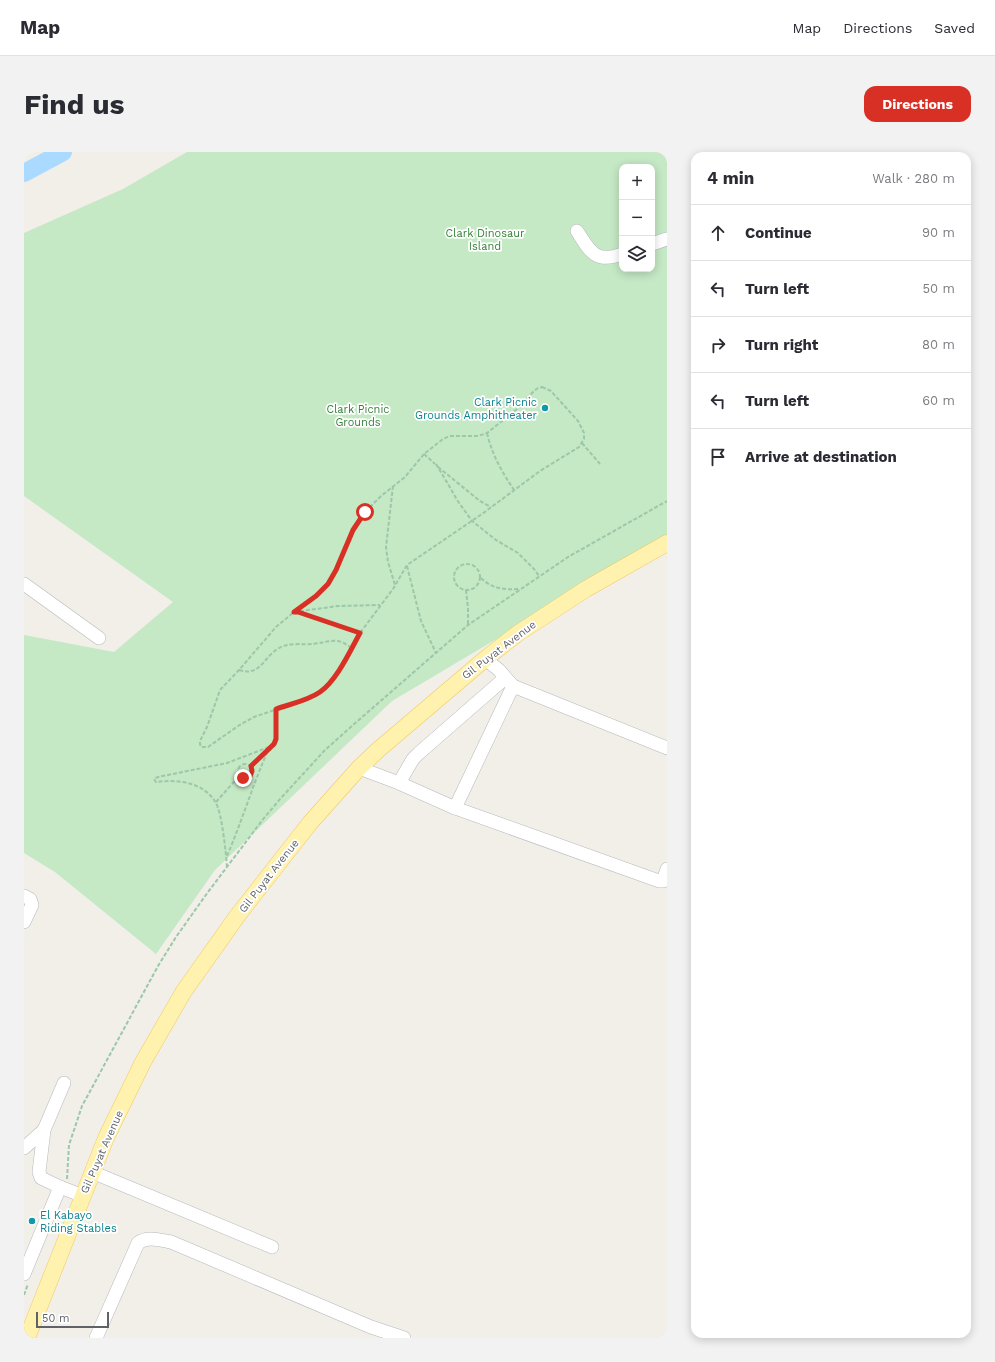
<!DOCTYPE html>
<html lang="en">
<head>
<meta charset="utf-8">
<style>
	body { margin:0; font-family:"Work Sans",sans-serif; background:#f2f2f3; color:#2b2b33 }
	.controls { position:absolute; right:12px; top:12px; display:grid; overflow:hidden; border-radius:8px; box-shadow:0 2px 10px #0003 }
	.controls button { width:36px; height:36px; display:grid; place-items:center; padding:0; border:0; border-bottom:1px solid #e1e1e2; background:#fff; color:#2b2b33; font:20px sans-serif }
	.scale { position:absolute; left:12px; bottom:10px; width:73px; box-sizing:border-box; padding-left:4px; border:2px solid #5f6368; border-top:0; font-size:11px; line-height:14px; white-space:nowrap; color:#5f6368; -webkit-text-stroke:3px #fff; paint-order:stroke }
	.stop { position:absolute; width:12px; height:12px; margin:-9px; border:3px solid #d93025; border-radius:50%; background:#fff }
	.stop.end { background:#d93025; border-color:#fff; box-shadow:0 1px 4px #0008 }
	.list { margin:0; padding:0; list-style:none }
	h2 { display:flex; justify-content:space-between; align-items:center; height:52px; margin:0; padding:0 16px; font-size:17px }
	h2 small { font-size:13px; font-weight:400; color:#7c7c81 }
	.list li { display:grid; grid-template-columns:26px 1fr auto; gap:12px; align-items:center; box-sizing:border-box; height:56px; padding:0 16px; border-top:1px solid #e1e1e2 }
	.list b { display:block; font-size:15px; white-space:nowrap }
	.list em { font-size:13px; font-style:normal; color:#7c7c81 }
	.icon { flex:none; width:22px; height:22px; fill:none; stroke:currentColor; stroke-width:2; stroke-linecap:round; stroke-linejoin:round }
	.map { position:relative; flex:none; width:643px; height:1186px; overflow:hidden; border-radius:12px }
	header { display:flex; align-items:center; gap:24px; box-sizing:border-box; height:56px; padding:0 20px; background:#fff; border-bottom:1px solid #e1e1e2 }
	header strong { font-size:19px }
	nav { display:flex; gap:22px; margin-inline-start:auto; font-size:14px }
	.intro { display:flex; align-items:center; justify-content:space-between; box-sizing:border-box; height:96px; padding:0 24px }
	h1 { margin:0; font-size:28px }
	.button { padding:10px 18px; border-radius:12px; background:#d93025; color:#fff; font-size:14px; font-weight:700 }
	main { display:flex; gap:24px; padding:0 24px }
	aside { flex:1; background:#fff; border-radius:12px; box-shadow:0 2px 10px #0003 }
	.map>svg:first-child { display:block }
	.green { fill:#c5e8c5; fill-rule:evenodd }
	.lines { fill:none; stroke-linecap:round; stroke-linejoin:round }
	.river { stroke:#aadaff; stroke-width:18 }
	.minor-casing { stroke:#b5b8bc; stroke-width:14 }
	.major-casing { stroke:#f2c960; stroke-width:17 }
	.path { stroke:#9cc7a9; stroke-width:2; stroke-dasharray:4 2; stroke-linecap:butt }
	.minor { stroke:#fff; stroke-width:13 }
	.major { stroke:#fff2af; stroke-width:16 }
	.route { stroke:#d93025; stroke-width:5 }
	.culture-dot { fill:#0f9aa8; stroke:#fff; stroke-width:1.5 }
	.labels { text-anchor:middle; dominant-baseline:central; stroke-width:3.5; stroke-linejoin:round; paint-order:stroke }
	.park-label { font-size:11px; fill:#348238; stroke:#fff }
	.culture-label { font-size:11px; fill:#0d838f; stroke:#fff; text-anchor:end }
	.street-label { font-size:11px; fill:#5f6368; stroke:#fff }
</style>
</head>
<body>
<header>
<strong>Map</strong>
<nav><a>Map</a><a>Directions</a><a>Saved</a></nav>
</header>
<div class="intro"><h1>Find us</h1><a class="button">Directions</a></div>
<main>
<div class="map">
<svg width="643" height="1186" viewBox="0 0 643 1186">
	<rect width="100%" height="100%" fill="#f1efe8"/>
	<path class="green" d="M163,0h480v386l-275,163 -177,169 -59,84 -101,-82 -31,-19v-218l90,17 59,-50 -149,-106v-263l99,-44zM598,15h30v102h-30z"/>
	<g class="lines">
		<polyline class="river" points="0,21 39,0"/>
		<defs>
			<g id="minor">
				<path d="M553,79c13,20 18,33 45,23"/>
				<polyline points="628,92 643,87"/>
				<polyline points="0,432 75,486"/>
				<polyline points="461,507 475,518 488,533"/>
				<polyline points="335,616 375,631 431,656 489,534 643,596"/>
				<polyline points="375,631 389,607 395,601 481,526"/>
				<polyline points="431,656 635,729 639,729 643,717"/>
				<polyline points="0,744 6,747 8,753 0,770"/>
				<polyline points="40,931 20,978 15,1020 17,1026 36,1035 59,1044"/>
				<polyline points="0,996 20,978"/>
				<polyline points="68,1020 248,1095"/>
				<polyline points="0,1122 36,1035"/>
				<path d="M72,1186l42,-95c9,-7 21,-3 33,-1l200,85 33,11"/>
			</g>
			<polyline id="major" points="3,1186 82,986 119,910 160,839 214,763 286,671 335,616 354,598 461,507 493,482 562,437 643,391"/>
		</defs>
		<use href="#minor" class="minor-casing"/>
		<use href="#major" class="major-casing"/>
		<g class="path">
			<polygon points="518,235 527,239 554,269 560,281 560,287 555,295 516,319 458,362 383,413 369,437 336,481 318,512 301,536 294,541 283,547 230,565 214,574 184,595 177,595 176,592 176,589 183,575 196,538 215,518 252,475 270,460 292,444 304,432 313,418 329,378 341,360 357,344 381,325 400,302 419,287 426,284 454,284 463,281 493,257 510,239 514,236"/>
			<path d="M463,281c5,22 15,39 27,57"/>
			<polyline points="558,291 576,312"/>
			<polyline points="400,302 411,312"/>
			<polyline points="412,312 424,332 433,348 448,369 472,388 494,401 510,417 515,424"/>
			<polyline points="414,315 456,349 467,355"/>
			<polyline points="369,334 362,395 364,410 371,433"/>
			<circle cx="443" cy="425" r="13"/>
			<polyline points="383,414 397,469 412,501"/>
			<path d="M457,426c11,11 24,12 39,11"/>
			<polyline points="442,438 444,456 444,473"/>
			<polyline points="270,460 314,454 356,453"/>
			<polyline points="276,460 336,481"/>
			<path d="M215,518c22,7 24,-13 40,-22 10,-6 24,-3 34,-4 9,-1 16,-4 25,-3 5,1 9,4 14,7"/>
			<circle cx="221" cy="619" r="7"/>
			<polyline points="227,614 243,598"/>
			<polyline points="192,650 216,623"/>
			<path d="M203,704c15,-35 26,-72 42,-108"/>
			<path d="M203,715c-1,-14 -5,-53 -11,-64 -12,-21 -39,-24 -60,-21l-2,-3 4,-2 69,-14 42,-16c11,-9 7,-25 6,-38"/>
			<polyline points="43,1027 45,993 58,954 134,814 152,785 184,740 240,666 257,646 301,598 329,573 444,473 544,405 643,349"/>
			<polyline points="0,1143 4,1132"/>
		</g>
		<use href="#minor" class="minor"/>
		<use href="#major" class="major"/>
	</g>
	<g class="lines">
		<path class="route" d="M219,626l7,-2 2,-5 -1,-5 23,-22 2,-5v-30c14,-5 31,-8 44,-17 17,-12 30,-41 40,-59l-62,-21h-4l22,-16 12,-12 8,-14 17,-40 12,-18"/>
	</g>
	<g class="culture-dot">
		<circle cx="521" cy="256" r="4"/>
		<circle cx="8" cy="1069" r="4"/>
	</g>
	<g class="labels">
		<g class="park-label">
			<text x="461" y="81">Clark Dinosaur<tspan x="461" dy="13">Island</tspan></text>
			<text x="334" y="257">Clark Picnic<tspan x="334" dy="13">Grounds</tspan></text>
		</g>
		<g class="culture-label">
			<text x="513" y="250">Clark Picnic<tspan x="513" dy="13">Grounds Amphitheater</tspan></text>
			<text x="16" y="1063" text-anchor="start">El Kabayo<tspan x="16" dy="13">Riding Stables</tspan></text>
		</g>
		<g class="street-label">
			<text transform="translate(475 498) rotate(-37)">Gil Puyat Avenue</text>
			<text transform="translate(245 724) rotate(-52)">Gil Puyat Avenue</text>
			<text transform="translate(78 1000) rotate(-66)">Gil Puyat Avenue</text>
		</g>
	</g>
</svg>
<div class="controls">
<button>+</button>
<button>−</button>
<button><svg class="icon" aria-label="layers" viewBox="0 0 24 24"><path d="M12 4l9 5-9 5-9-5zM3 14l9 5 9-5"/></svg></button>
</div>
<div class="scale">50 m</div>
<div class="stop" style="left:341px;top:360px"></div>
<div class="stop end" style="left:219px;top:626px"></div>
</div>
<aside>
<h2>4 min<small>Walk · 280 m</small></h2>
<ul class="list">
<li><svg class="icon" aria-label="ahead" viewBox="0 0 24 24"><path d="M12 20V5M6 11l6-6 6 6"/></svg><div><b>Continue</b></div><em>90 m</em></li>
<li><svg class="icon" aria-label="left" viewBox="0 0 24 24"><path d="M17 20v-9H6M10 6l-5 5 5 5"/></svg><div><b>Turn left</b></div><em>50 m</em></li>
<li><svg class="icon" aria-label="right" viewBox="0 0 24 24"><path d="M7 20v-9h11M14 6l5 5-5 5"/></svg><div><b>Turn right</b></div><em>80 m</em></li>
<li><svg class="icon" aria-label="left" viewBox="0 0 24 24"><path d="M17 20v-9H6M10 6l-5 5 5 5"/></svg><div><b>Turn left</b></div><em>60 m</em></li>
<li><svg class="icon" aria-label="arrive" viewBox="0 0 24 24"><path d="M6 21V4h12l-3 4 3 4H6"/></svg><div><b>Arrive at destination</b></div></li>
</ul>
</aside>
</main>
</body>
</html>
